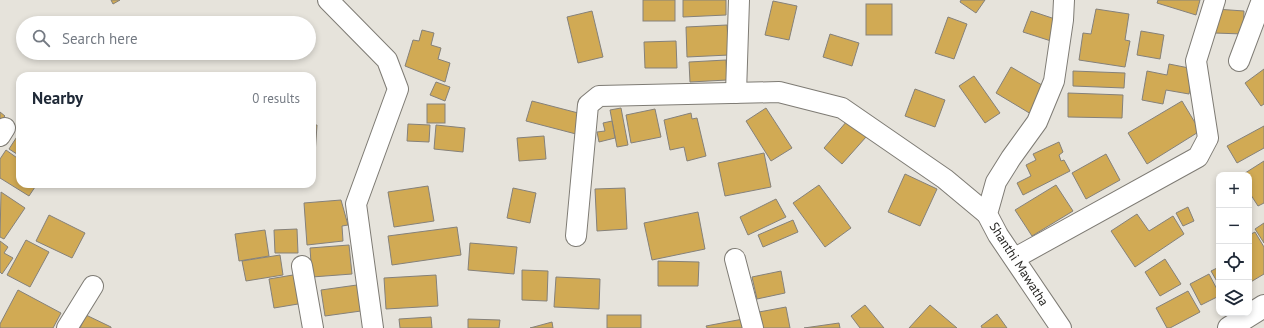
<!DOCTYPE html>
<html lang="en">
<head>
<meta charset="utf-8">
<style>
	body { margin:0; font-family:"PT Sans",sans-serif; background:#f6f6f7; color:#1f2937 }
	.controls { position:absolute; right:12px; bottom:12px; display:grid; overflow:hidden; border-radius:8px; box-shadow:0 2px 6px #0003 }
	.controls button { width:36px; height:36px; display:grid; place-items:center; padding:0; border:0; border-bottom:1px solid #e0e1e3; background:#fff; color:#1f2937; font:20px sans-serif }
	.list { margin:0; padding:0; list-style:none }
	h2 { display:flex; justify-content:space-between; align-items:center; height:52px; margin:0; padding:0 16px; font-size:17px }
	h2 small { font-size:13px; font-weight:400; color:#747a83 }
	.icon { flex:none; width:22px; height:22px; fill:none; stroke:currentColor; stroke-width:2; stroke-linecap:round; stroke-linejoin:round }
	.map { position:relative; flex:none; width:1264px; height:328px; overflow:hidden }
	.search { position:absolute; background:#fff; box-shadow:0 2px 6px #0003; left:16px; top:16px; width:300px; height:44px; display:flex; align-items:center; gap:10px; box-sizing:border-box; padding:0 14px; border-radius:22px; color:#747a83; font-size:15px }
	.panel { position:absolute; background:#fff; box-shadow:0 2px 6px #0003; left:16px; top:72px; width:300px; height:116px; border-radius:12px }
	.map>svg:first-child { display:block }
	.building { fill:#d1aa54; stroke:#85817a }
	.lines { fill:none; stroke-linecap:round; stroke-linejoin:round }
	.street-casing { stroke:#7e7b74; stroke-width:22 }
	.secondary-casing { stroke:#7e7b74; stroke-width:24 }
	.street { stroke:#fff; stroke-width:20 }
	.secondary { stroke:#fff; stroke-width:22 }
	.labels { text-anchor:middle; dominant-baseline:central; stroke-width:3; stroke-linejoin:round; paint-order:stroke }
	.street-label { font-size:13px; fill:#282724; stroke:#fff }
</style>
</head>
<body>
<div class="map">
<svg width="1264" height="328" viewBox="0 0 1264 328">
	<rect width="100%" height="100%" fill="#e6e3db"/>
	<g class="building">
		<polygon points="111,0 120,0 113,4"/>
		<rect x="643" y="0" width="32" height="21"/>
		<polygon points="683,0 726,0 726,15 683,17"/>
		<polygon points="961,0 985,0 976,13 960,2"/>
		<polygon points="1158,0 1200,0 1196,15 1157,3"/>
		<polygon points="773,1 797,6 789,40 765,35"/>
		<rect x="866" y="4" width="26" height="31"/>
		<polygon points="1096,9 1129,14 1125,40 1130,41 1125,67 1079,60 1083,33 1091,34"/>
		<polygon points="1216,9 1244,11 1243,34 1214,33"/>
		<polygon points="592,11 603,57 578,63 567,17"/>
		<polygon points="1031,11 1058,20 1051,41 1023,32"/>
		<polygon points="948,17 967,24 954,59 935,53"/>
		<polygon points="727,25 729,55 687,57 686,27"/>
		<polygon points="422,30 434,33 431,45 441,48 438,59 450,63 445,82 405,66 413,40 419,41"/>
		<polygon points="1141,31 1164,35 1160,59 1137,55"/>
		<polygon points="830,34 859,43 852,66 823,57"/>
		<polygon points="676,41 677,68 645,68 644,42"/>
		<polygon points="726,60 727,80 690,82 689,62"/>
		<polygon points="1169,64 1194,69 1189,94 1166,90 1163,104 1142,100 1147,71 1167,75"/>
		<polygon points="1011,67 1047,88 1031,114 996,93"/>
		<polygon points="1264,69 1264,104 1261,106 1245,83"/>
		<polygon points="1073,71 1125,73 1124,88 1073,86"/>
		<polygon points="974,76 1000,113 985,123 959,86"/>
		<polygon points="436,82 450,87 445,101 430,95"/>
		<polygon points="915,89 945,100 935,127 905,116"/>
		<polygon points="1068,93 1123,95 1122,118 1068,117"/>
		<polygon points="532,101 582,114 576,134 526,121"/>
		<polygon points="1182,101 1200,131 1147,164 1128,133"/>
		<rect x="427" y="104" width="18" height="19"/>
		<polygon points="621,108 628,145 617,147 610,110"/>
		<polygon points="766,108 792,148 771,161 746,121"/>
		<polygon points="655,109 661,137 631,143 626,115"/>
		<polygon points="0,112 5,116 0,121"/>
		<polygon points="691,113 692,119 697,118 706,156 687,161 684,147 670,150 664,120"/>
		<polygon points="612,121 615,138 599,142 597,132 605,131 603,123"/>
		<polygon points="847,121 866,137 842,164 824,148"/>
		<polygon points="408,124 430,125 429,142 407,141"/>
		<polygon points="312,125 317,125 314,169 312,169"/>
		<polygon points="436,125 465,128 463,152 434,149"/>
		<polygon points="1264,126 1264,148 1237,163 1227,146"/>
		<polygon points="20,132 20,156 9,149"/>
		<polygon points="544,136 546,159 519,161 517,138"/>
		<polygon points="1059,142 1063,152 1059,155 1061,161 1064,160 1070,171 1023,195 1017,183 1031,176 1026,165 1036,160 1033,154"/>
		<polygon points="6,150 20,160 20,184 37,184 29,196 0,178 0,159"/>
		<polygon points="764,153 771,187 725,196 718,163"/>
		<polygon points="1106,154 1120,180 1086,199 1072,173"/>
		<polygon points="1264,161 1264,203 1258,206 1249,192 1249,175 1242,175"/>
		<polygon points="905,174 937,189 920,226 888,212"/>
		<polygon points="819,185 851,228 825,247 793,203"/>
		<polygon points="1056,185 1073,211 1032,236 1015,210"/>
		<polygon points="428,186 434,221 394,227 388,192"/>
		<polygon points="513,188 536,193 530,223 507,218"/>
		<polygon points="625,188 627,229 597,231 595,189"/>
		<polygon points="1,192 25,208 4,239 0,237"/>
		<polygon points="776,199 786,217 748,235 740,217"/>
		<polygon points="341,200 348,225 342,226 343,241 307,245 304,203"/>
		<polygon points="1188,207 1194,221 1183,226 1176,213"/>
		<polygon points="698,212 705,249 652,260 644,223"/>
		<polygon points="1137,214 1149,231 1173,216 1184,234 1135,267 1111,231"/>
		<polygon points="49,215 85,233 72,258 36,241"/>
		<polygon points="793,220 798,232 763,247 758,235"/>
		<polygon points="1264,223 1264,243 1255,229"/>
		<polygon points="457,227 461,255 392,265 388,236"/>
		<polygon points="297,229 298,253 275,253 274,230"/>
		<polygon points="265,230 269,256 239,261 235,234"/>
		<polygon points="1255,232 1264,247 1264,274 1249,283 1249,235"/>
		<polygon points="26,240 49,252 30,287 7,275"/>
		<polygon points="0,241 8,247 4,253 13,258 2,274 0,272"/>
		<polygon points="470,243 517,247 514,274 468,270"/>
		<polygon points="349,245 352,274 312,277 310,248"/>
		<polygon points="280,255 283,275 246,281 242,261"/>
		<polygon points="1165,259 1181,284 1160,296 1145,272"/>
		<polygon points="658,261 699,262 698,286 658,286"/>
		<polygon points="1219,267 1219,285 1211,271"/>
		<polygon points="522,270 548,271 547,301 522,300"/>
		<polygon points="781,271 785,293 757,299 752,277"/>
		<polygon points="299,274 304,303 274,308 269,279"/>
		<polygon points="1209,274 1219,293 1219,296 1201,305 1190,284"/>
		<polygon points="436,275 438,306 386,309 384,278"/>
		<polygon points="556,277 600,279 599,309 554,307"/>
		<polygon points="357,285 361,311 325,316 321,290"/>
		<polygon points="18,290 61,313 53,328 0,328 0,324"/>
		<polygon points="1188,291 1200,312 1170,328 1167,328 1156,308"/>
		<polygon points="865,305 884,328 860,328 851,316"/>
		<polygon points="930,305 957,328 909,328"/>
		<polygon points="786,307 790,328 762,328 759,312"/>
		<polygon points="997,314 1007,328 982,328 981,326"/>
		<polygon points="86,315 111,327 111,328 80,328"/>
		<rect x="607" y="315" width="34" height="13"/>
		<polygon points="431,317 432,328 400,328 399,319"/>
		<polygon points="468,319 500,320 499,328 468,328"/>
		<polygon points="743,319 744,328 707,328 706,326"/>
		<polygon points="552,322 553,328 530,328"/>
		<polygon points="839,323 840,328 804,328"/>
	</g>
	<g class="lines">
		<defs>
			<g id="street">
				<polyline points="328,0 387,60 398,89 356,204 373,328"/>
				<polyline points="1239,61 1262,0"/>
				<polyline points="736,93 739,0"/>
				<polyline points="0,136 5,128"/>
				<polyline points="576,236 588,105 599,96 779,92 842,108 945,179 987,214"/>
				<polyline points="1015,258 1198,157 1208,138 1196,61 1215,0"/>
				<polyline points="735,259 753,328"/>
				<polyline points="302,266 313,328"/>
				<polyline points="67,328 93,286"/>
				<polyline points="1061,328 998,235 987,214 996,182 1011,158 1037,122 1054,81 1063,20 1064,0"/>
			</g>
			<polyline id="secondary" points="1229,328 1264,306"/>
		</defs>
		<use href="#street" class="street-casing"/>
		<use href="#secondary" class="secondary-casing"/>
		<use href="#street" class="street"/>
		<use href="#secondary" class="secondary"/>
	</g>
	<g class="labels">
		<g class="street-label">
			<text transform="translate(1019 264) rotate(57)">Shanthi Mawatha</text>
		</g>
	</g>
</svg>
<div class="controls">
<button>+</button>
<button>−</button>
<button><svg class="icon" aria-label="locate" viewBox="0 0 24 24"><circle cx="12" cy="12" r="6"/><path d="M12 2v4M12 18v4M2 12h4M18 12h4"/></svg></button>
<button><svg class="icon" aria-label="layers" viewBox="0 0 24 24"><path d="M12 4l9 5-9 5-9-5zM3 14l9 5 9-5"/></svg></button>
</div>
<div class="search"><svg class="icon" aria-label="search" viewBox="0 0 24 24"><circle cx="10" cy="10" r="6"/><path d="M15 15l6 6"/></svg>Search here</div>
<section class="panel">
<h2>Nearby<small>0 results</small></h2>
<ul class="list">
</ul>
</section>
</div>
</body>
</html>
